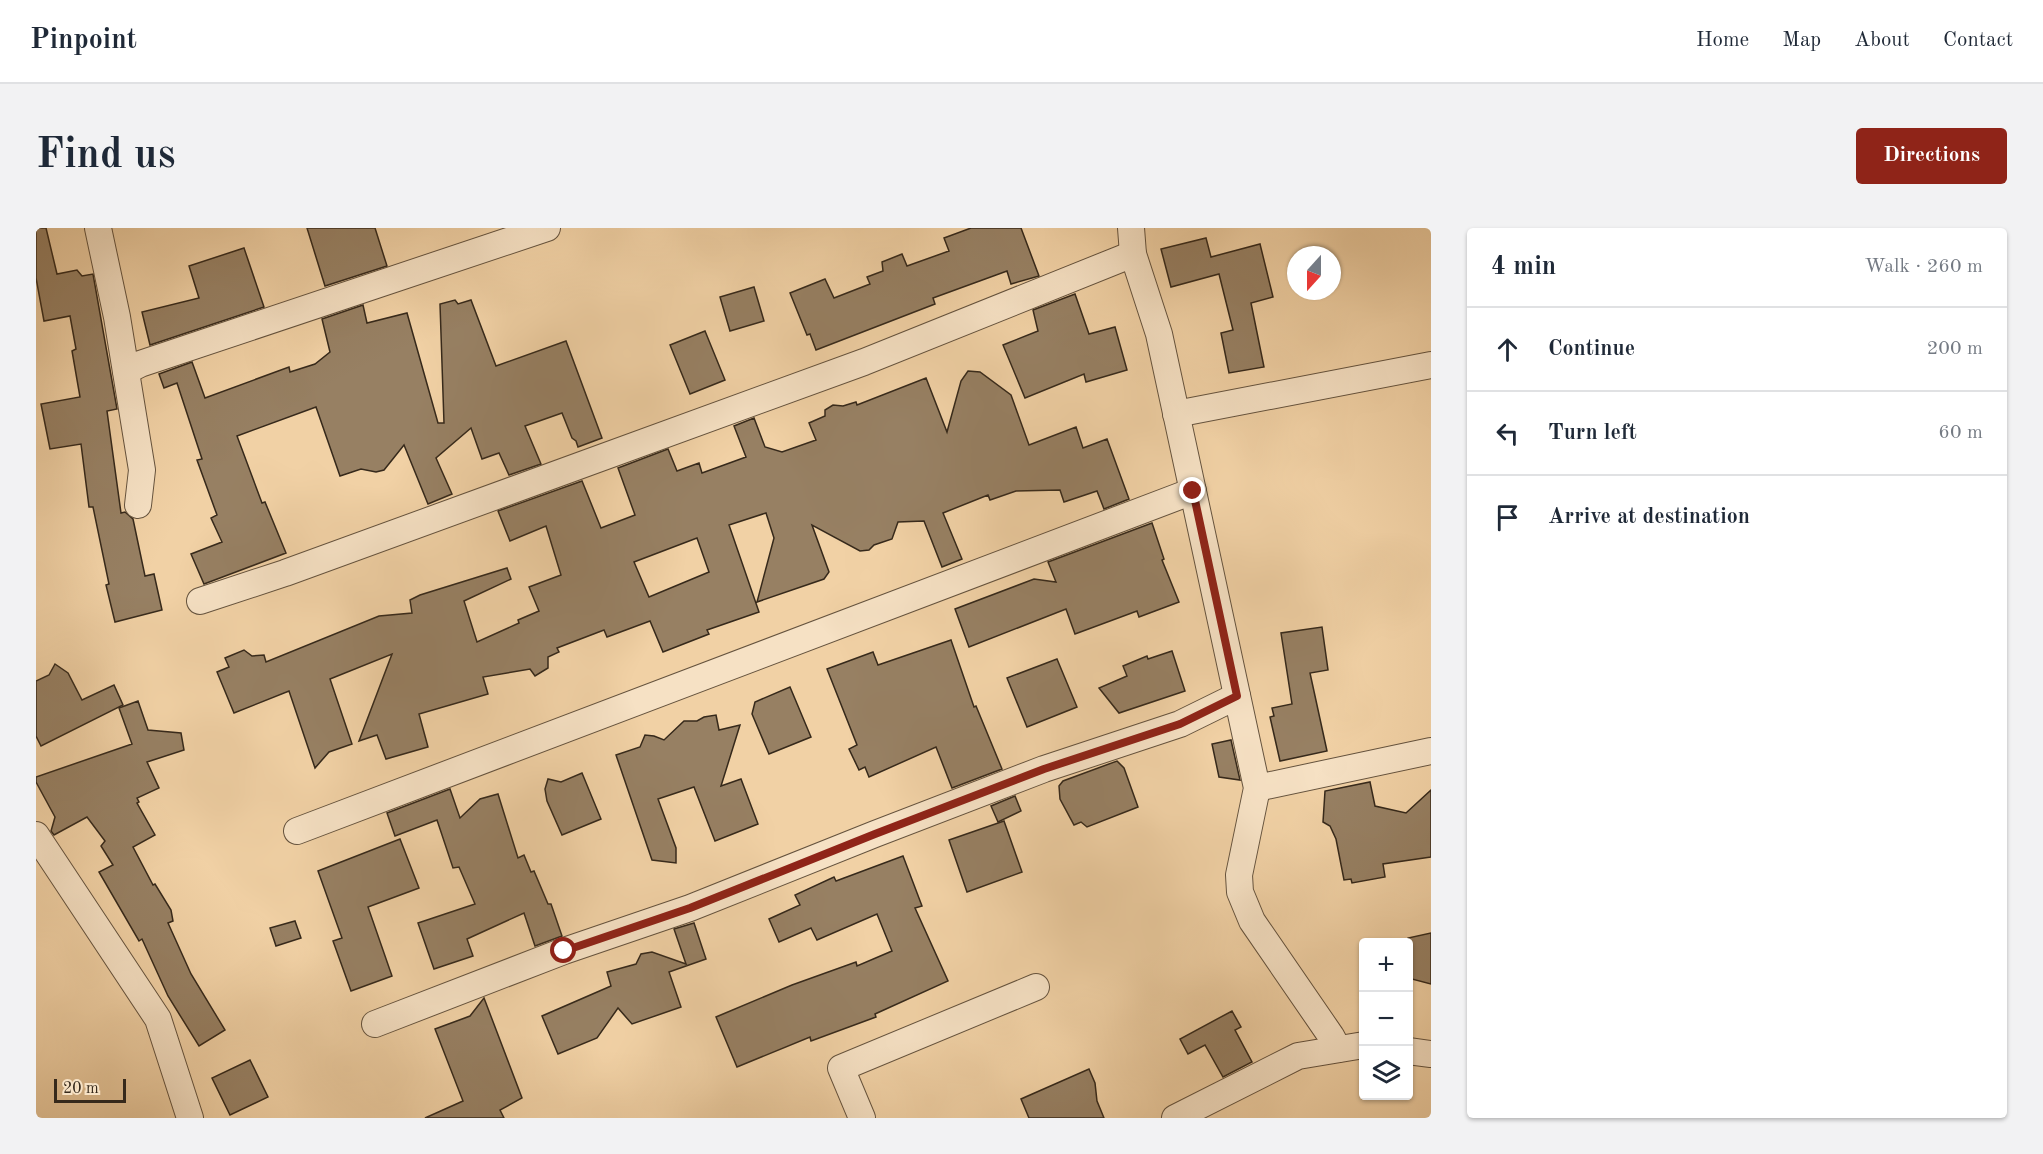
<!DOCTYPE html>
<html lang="en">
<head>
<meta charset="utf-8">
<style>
	body { margin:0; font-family:"Old Standard TT",serif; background:#f2f2f3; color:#1f2937 }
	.controls { position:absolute; right:18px; bottom:18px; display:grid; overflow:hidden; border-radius:6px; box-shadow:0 2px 4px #0004 }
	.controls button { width:54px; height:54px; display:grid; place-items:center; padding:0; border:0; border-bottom:2px solid #e0e1e3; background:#fff; color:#1f2937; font:30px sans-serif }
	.compass { position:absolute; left:1251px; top:18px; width:54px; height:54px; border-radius:50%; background:#fff; box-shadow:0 2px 4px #0004; rotate:201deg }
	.scale { position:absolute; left:18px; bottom:15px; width:72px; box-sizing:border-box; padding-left:6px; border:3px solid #36291b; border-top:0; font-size:16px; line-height:21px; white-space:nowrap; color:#36291b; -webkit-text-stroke:4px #f6e1c4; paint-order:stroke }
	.stop { position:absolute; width:18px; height:18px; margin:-14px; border:4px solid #8f2418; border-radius:50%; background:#fff }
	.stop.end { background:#8f2418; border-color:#fff; box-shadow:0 2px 6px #0008 }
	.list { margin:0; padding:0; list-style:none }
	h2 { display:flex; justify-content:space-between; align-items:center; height:78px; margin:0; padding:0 24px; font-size:26px }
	h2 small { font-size:20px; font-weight:400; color:#747a83 }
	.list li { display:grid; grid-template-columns:39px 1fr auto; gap:18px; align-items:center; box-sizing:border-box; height:84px; padding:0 24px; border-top:2px solid #e0e1e3 }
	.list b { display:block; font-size:22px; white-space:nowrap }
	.list em { font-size:20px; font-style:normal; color:#747a83 }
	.icon { flex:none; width:33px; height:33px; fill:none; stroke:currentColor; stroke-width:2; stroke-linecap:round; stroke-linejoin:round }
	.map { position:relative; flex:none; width:1395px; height:890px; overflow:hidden; border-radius:6px }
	header { display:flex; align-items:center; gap:36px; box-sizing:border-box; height:84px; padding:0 30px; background:#fff; border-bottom:2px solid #e0e1e3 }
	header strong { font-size:28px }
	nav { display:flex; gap:33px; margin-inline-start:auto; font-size:21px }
	.intro { display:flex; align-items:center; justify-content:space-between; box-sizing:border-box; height:144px; padding:0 36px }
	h1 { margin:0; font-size:42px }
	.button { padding:15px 27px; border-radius:6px; background:#8f2418; color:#fff; font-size:21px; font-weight:700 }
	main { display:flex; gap:36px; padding:0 36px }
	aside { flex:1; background:#fff; border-radius:6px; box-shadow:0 2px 4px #0004 }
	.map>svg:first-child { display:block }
	.building { fill:#978063; stroke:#36291b; stroke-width:1.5; fill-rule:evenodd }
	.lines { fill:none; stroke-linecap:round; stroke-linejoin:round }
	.minor-casing { stroke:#65533e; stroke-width:28 }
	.minor { stroke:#f6e1c4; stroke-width:26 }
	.route { stroke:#8f2418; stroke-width:8 }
</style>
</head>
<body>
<header>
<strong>Pinpoint</strong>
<nav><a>Home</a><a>Map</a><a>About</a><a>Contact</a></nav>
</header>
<div class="intro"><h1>Find us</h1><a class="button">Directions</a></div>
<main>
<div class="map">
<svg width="1395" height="890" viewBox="0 0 1395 890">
	<rect width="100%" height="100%" fill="#f1d1a5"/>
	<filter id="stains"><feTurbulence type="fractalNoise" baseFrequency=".00333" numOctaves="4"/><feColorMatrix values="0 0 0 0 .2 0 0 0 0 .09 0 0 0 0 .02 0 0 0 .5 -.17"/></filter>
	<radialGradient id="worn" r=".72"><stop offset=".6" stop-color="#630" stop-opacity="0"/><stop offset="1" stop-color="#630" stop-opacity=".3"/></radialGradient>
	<g class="building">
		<polygon points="0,0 10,0 21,46 41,42 46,48 57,46 81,181 71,183 85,285 89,284 97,291 109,348 118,346 126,382 79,394 70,357 73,356 57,279 53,279 45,216 14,221 5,176 44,169 36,123 40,121 34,88 8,93 0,50"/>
		<polygon points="271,0 339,0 351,38 289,58"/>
		<polygon points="935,0 985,0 1003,48 975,56 971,43 897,70 899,76 780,122 774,106 771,107 754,65 789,51 798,70 834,56 831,49 847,43 846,34 866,26 871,38 913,23 908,10"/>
		<polygon points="1170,10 1175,29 1224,16 1237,69 1215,75 1228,139 1193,145 1185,105 1197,102 1183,46 1135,59 1125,21"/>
		<polygon points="208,20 228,79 114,117 106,84 163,70 153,38"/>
		<polygon points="718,59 728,93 694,103 684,69"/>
		<polygon points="1039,66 1053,106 1079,99 1091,142 1050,154 1048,146 989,170 967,117 1002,103 997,82"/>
		<polygon points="419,72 422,76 435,72 460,138 530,113 566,210 542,219 540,213 536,210 526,185 489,198 505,236 473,247 463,225 446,231 435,200 400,230 416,266 392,276 368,217 348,242 340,244 325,241 304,248 280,179 201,208 226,275 229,274 250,325 168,356 155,326 186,314 175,290 181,287 161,232 166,231 141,155 128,160 123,146 156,134 169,170 253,139 254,144 279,136 294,124 286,91 327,77 331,95 371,85 402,195 408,195 404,76"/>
		<polygon points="669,103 689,152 654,166 634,117"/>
		<path d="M932,143l12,1 31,23 18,50 47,-18 7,21 24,-9 22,60 -25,10 -7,-18 -33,11 -4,-12 -44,1 -26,9 -2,-5 -45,18 19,46 -20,8 -18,-46 -26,1 -6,17 -18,6 -5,5 -9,1 -48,-26 17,47 -5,7 -67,23 17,-64 -8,-25 -37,12 30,87 -52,18 2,4 -46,18 -13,-31 -43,16 -3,-7 -47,18 2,4 -11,5v11l-13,8 -5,-7 -47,8 5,17 -69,20 9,33 -42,12 -9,-24 -18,6 33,-87 -62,25 22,65 -23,8 -14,16 -26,-77 -55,22 -17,-41 12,-5 -4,-9 19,-8 8,6 12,-1 2,7 113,-46 33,-3 -2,-13 10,-5 87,-27 4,11 -47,22 13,41 42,-19 -1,-3 21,-9 -10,-24 32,-12 -15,-49 -36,15 -12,-30 84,-30 19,47 34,-13 -17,-47 50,-19 9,22 22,-8 3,10 44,-16 -12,-31 20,-8 11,29 17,5 34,-12 -7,-17 16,-7v-6l8,-5 10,1 13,-4 1,3 69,-27 21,54 14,-51zM661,310l12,34 -60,25 -15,-35z"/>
		<polygon points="1116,295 1128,331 1126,332 1143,374 1103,389 1101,383 1039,406 1030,381 933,419 919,381 998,351 1020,354 1012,334"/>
		<polygon points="1286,399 1292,442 1274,445 1291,523 1244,533 1234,489 1238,488 1236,480 1256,476 1245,405"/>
		<polygon points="915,412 938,479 940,478 966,541 916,560 900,519 833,549 829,539 823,542 813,521 821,517 791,441 837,424 842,437"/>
		<polygon points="1136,423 1149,463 1083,485 1063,460 1091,448 1087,438 1111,428 1112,431"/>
		<polygon points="1021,431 1041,479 991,499 971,450"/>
		<polygon points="19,436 32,445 46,472 78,457 87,477 5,518 0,508 0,453 13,447"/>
		<polygon points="754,459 775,509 733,526 716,486 719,474"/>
		<polygon points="102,473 112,502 145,505 148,522 111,534 123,560 101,570 103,574 101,575 119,607 97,619 117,657 119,656 135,682 137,693 132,695 155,746 189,802 163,818 132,768 106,711 103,713 63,644 77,637 65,618 69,613 51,589 18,607 15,603 19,589 0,554 0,549 96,516 83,480"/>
		<polygon points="680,487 683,502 704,497 685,558 705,551 722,596 679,613 658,559 622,571 640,620 640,635 616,632 580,527 604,519 609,507 618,508 628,512 648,493 661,493 668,489"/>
		<polygon points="1195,512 1204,552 1183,549 1176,516"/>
		<polygon points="1081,533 1088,540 1102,579 1051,599 1045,594 1038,597 1024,571 1023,558 1027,553"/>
		<polygon points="546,545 565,591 526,607 511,573 509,561 512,551 525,554"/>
		<polygon points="1334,554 1339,578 1370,585 1395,562 1395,629 1347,636 1349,649 1316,655 1315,651 1308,652 1300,611 1294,598 1287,594 1289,563"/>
		<polygon points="414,561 424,590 444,571 462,566 482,630 488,627 495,644 498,643 512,676 515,676 526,708 499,718 488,685 431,711 437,728 398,741 382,695 439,676 423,639 417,640 401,592 359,608 351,585"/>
		<polygon points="979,568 985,583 962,594 955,578"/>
		<polygon points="968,593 986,644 931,664 913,612"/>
		<polygon points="364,611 383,660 332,679 356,748 315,763 297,713 306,710 282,643"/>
		<polygon points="867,628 886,678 879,680 912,753 839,786 840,789 775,813 774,809 701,839 680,789 756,757 820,734 821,738 856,723 841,686 781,712 775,700 743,714 733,691 764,677 759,667 798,649 800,653"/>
		<polygon points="259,693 265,710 240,718 234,700"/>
		<polygon points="658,695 670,731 633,744 645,779 596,796 582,780 561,810 522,826 506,788 575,758 571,744 600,736 605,726 616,724 650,736 638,701"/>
		<polygon points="1395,705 1395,756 1372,750 1372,710"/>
		<polygon points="448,770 486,870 464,882 468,890 389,890 427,873 399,801 434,788"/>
		<polygon points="1196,783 1205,799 1199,802 1216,834 1187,849 1169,817 1152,826 1144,811"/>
		<polygon points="214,832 232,869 194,887 176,850"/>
		<polygon points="1053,841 1059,855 1061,873 1068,890 993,890 985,871"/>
	</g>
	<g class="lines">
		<defs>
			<g id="minor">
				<polyline points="62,0 81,89 106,242 102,277"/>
				<polyline points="1095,0 1097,26 1123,106 1221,560 1203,647 1204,664 1216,693 1295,808 1302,821"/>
				<polyline points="90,143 104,136 511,0"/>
				<polyline points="1140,186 1395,137"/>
				<polyline points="164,373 249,345 828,134 1097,26"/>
				<polyline points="1221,560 1395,523"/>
				<polyline points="261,603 1157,263"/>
				<polyline points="0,607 122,791 154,890"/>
				<polyline points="339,796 528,723 654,680 839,606 1008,541 1144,496 1201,468"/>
				<polyline points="1372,823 1395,826"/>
				<polyline points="826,890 805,840 1000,759"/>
				<polyline points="1139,890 1262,828 1328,817"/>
			</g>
		</defs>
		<use href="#minor" class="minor-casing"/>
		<use href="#minor" class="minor"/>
	</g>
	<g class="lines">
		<polyline class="route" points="528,723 654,680 839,606 1008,541 1144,496 1201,468 1157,263"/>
	</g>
	<rect width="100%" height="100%" filter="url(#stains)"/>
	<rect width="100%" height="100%" fill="url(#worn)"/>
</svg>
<div class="controls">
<button>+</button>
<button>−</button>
<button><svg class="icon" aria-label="layers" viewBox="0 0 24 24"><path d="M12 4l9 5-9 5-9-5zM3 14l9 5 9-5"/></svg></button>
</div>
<svg class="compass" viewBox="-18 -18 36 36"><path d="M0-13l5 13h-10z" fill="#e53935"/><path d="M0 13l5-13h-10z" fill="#747a83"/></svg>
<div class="scale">20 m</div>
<div class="stop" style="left:528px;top:723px"></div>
<div class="stop end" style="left:1157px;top:263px"></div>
</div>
<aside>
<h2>4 min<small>Walk · 260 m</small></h2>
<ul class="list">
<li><svg class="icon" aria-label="ahead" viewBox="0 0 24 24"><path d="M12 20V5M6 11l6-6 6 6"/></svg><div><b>Continue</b></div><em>200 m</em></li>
<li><svg class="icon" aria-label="left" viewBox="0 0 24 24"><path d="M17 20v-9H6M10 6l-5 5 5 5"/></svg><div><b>Turn left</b></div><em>60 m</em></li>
<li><svg class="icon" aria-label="arrive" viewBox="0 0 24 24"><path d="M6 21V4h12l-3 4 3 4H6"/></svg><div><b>Arrive at destination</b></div></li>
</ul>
</aside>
</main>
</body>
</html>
